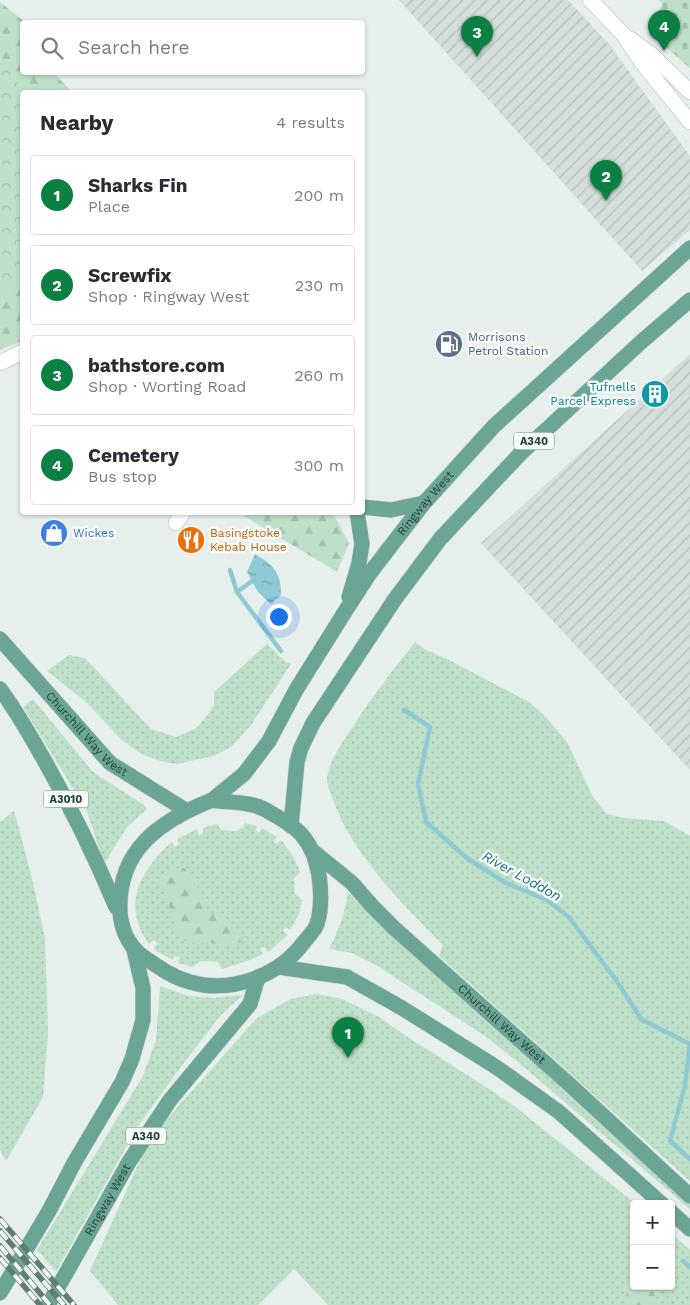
<!DOCTYPE html>
<html lang="en">
<head>
<meta charset="utf-8">
<style>
	body { margin:0; font-family:"Work Sans",sans-serif; background:#f7f7f7; color:#2b2b33 }
	.controls { position:absolute; right:15px; bottom:15px; display:grid; overflow:hidden; border-radius:5px; box-shadow:0 1px 4px #0004 }
	.controls button { width:45px; height:45px; display:grid; place-items:center; padding:0; border:0; border-bottom:1px solid #e1e1e2; background:#fff; color:#2b2b33; font:25px sans-serif }
	.you { position:absolute; left:278px; top:616px; width:18px; height:18px; margin:-12px; border:4px solid #fff; border-radius:50%; background:#1a73e8; box-shadow:0 0 0 8px #1a73e833 }
	.badge { display:grid; place-items:center; width:32px; height:32px; border-radius:50%; background:#0b8043; color:#fff; font-size:16px; font-weight:700 }
	.pin { position:absolute; translate:-50% -41px; filter:drop-shadow(0 1px 2px #0008) }
	.pin::after { content:''; position:absolute; top:26px; width:18px; height:15px; background:inherit; clip-path:polygon(0 0,100% 0,50% 100%) }
	.list { margin:0; padding:0; list-style:none }
	h2 { display:flex; justify-content:space-between; align-items:center; height:65px; margin:0; padding:0 20px; font-size:21px }
	h2 small { font-size:16px; font-weight:400; color:#7c7c81 }
	.list li { display:grid; grid-template-columns:32px 1fr auto; gap:15px; align-items:center; box-sizing:border-box; height:80px; margin:0 10px 10px; padding:0 10px; border:1px solid #e1e1e2; border-radius:5px }
	.list b { display:block; font-size:19px; white-space:nowrap }
	.list p { margin:0; font-size:16px; white-space:nowrap; color:#7c7c81 }
	.list em { font-size:16px; font-style:normal; color:#7c7c81 }
	.icon { flex:none; width:28px; height:28px; fill:none; stroke:currentColor; stroke-width:2; stroke-linecap:round; stroke-linejoin:round }
	.map { position:relative; flex:none; width:690px; height:1305px; overflow:hidden }
	.search { position:absolute; background:#fff; box-shadow:0 1px 4px #0004; left:20px; top:20px; width:345px; height:55px; display:flex; align-items:center; gap:12px; box-sizing:border-box; padding:0 18px; border-radius:5px; color:#7c7c81; font-size:19px }
	.panel { position:absolute; background:#fff; box-shadow:0 1px 4px #0004; left:20px; top:90px; width:345px; height:425px; border-radius:5px }
	.map>svg:first-child { display:block }
	.industrial { fill:url(#industrial-furrows) }
	.grass { fill:url(#grass-dots) }
	.forest { fill:url(#forest-firs) }
	.cemetery { fill:url(#cemetery-stones) }
	.park { fill:url(#park-crowns) }
	.water { fill:url(#water-ripples) }
	.lines { fill:none; stroke-linecap:round; stroke-linejoin:round }
	.stream { stroke:#8ec9d4; stroke-width:4.5 }
	.minor-casing { stroke:#a8b8b2; stroke-width:16 }
	.major-casing { stroke:#c2cac8; stroke-width:16 }
	.minor { stroke:#fff; stroke-width:15 }
	.major { stroke:#6aa596; stroke-width:15 }
	.rail-casing { stroke:#5f7d75; stroke-width:5.5 }
	.rail { stroke:#f7fbf9; stroke-width:4; stroke-dasharray:11; stroke-linecap:butt }
	.labels { text-anchor:middle; dominant-baseline:central; stroke-width:5; stroke-linejoin:round; paint-order:stroke }
	.shield { fill:#f7fbf9; stroke:#637a73; stroke-width:1 }
	.shield-label { font-size:11px; font-weight:bold; fill:#24423a }
	.service-label { font-size:12px; fill:#4e5e75; stroke:#f7fbf9; text-anchor:start }
	.culture-label { font-size:12px; fill:#0d838f; stroke:#f7fbf9; text-anchor:end }
	.street-label { font-size:12px; fill:#24423a; stroke:#f7fbf9 }
	.shop-label { font-size:12px; fill:#366cbe; stroke:#f7fbf9; text-anchor:start }
	.food-label { font-size:12px; fill:#c56008; stroke:#f7fbf9; text-anchor:start }
	.water-label { font-size:14px; font-style:italic; fill:#1c6f80; stroke:#f7fbf9 }
</style>
</head>
<body>
<div class="map">
<svg width="690" height="1305" viewBox="0 0 690 1305">
	<defs>
		<pattern id="industrial-furrows" width="10" height="10" patternUnits="userSpaceOnUse" patternTransform="scale(1.25)"><rect width="10" height="10" fill="#d4dfda"/><path d="M-1 1l2-2M0 10L10 0M9 11l2-2" fill="none" stroke="#b6c1bc"/></pattern>
		<pattern id="grass-dots" width="8" height="8" patternUnits="userSpaceOnUse" patternTransform="scale(1.25)"><rect width="8" height="8" fill="#bfe0c8"/><path d="M2 2h.1M6 6h.1" fill="none" stroke="#a4c1ad" stroke-width="1.8" stroke-linecap="round"/></pattern>
		<pattern id="forest-firs" width="22" height="20" patternUnits="userSpaceOnUse" patternTransform="scale(1.25)"><rect width="22" height="20" fill="#bfe0c8"/><path d="M5 1l3.5 6h-7zM16 11l3.5 6h-7z" fill="#a4c1ad"/></pattern>
		<pattern id="cemetery-stones" width="16" height="16" patternUnits="userSpaceOnUse" patternTransform="scale(1.25)"><rect width="16" height="16" fill="#bfe0c8"/><path d="M2 7V4a2 2 0 0 1 4 0v3zM10 15v-3a2 2 0 0 1 4 0v3z" fill="#a4c1ad"/></pattern>
		<pattern id="park-crowns" width="20" height="18" patternUnits="userSpaceOnUse" patternTransform="scale(1.25)"><rect width="20" height="18" fill="#bfe0c8"/><path d="M2 6a3 3 0 1 1 6 0M12 15a3 3 0 1 1 6 0" fill="none" stroke="#a4c1ad"/></pattern>
		<pattern id="water-ripples" width="26" height="14" patternUnits="userSpaceOnUse" patternTransform="scale(1.25)"><rect width="26" height="14" fill="#8ec9d4"/><path d="M2 4q2-2 4 0t4 0M15 11q2-2 4 0t4 0" fill="none" stroke="#74a5ad"/></pattern>
	</defs>
	<rect width="100%" height="100%" fill="#e6efeb"/>
	<g class="industrial">
		<polygon points="399,0 568,0 609,44 690,156 690,230 642,271"/>
		<polygon points="690,354 690,770 481,543"/>
	</g>
	<g class="grass">
		<path d="M415,642l11,8 19,8 84,44 15,13 23,27 26,55 14,17 17,4 40,3 26,15v345l-251,-225 4,-11c-40,-40 -93,-93 -111,-148 -2,-5 -5,-13 -5,-18 2,-19 15,-36 25,-51 19,-30 41,-58 63,-86z"/>
		<polygon points="267,644 286,662 291,664 251,725 232,746 214,756 176,764 160,761 141,754 121,739 85,701 47,671 69,655 85,658 151,729 176,737 197,728 214,706 214,692"/>
		<polygon points="33,699 93,772 144,805 147,809 127,827 104,864 87,811 23,707"/>
		<polygon points="14,811 31,874 45,938 48,1033 43,1097 6,1161 0,1150 0,822"/>
		<path d="M244,823l13,3 -1,5 4,1 2,-4 15,9 -4,5 4,2 4,-4c8,10 15,20 19,32l-6,7 1,15 7,6 -3,14 -9,16 -4,-3 -3,4 5,4 -20,17 -4,-5 -4,2 3,5 -13,6 -28,9 -4,-7 -17,-1 -9,6 -14,-4 2,-6 -5,-1 -2,4 -15,-8 -5,-4 5,-4 -4,-4 -5,4c-28,-38 -9,-74 23,-102l3,5 4,-3 -2,-5 20,-10 2,6 4,-2v-5l14,-4 5,6 15,1 7,-5z"/>
		<path d="M348,892l51,51 84,72 207,185v9l-171,-146 -34,-27 -109,-71 -24,-12 -23,-4c10,-19 16,-36 19,-57z"/>
		<polygon points="160,986 188,996 214,998 240,995 242,996 221,1015 183,1064 138,1126 56,1272 37,1250 143,1076 156,1040"/>
		<polygon points="316,994 342,999 379,1017 406,1036 475,1080 513,1105 636,1204 634,1204 634,1286 671,1286 671,1233 690,1250 690,1305 328,1305 294,1269 258,1305 118,1305 90,1271 141,1158 159,1128 257,1018 291,999"/>
	</g>
	<g class="forest">
		<polygon points="0,2 25,22 22,22 22,72 54,73 72,92 26,92 0,60"/>
		<polygon points="22,280 22,341 0,350 0,295"/>
		<polygon points="239,513 328,513 335,517 349,543 337,572"/>
		<path d="M173,868h11l11,14 14,33c9,-4 22,7 28,15 2,3 3,8 4,12l-13,5 -17,-4h-19l-11,-4 -22,-61z"/>
		<polygon points="634,1279 634,1286 648,1286 653,1291 659,1305 628,1305 625,1281"/>
	</g>
	<polygon class="cemetery" points="659,0 690,0 690,68 649,32 662,4"/>
	<polygon class="park" points="0,60 26,92 22,92 22,281 0,295"/>
	<path class="water" d="M255,554c18,11 26,18 26,41l-10,9 -13,-12 -11,-20z"/>
	<g class="lines">
		<g class="stream">
			<polyline points="230,570 237,592 281,651"/>
			<polyline points="237,592 252,581"/>
			<polyline points="404,710 430,727 418,784 426,822 468,859 506,883 547,900 569,917 618,983 641,1019 690,1044"/>
			<polyline points="690,1044 685,1085 670,1141 690,1159"/>
			<polyline points="683,1261 690,1267"/>
		</g>
		<defs>
			<g id="minor">
				<polyline points="590,0 623,34 643,64 690,122"/>
				<polyline points="630,39 652,55 690,92"/>
				<polyline points="0,363 22,352"/>
				<polyline points="176,523 183,512"/>
			</g>
			<g id="major">
				<polyline points="362,507 391,510 424,503"/>
				<polyline points="349,597 359,563 362,544 357,512"/>
				<path id="s1" d="M0,639l110,124 77,48"/>
				<path d="M0,689c15,20 27,41 39,62 30,52 54,101 77,156"/>
				<path id="s2" d="M212,800l32,-26 25,-33 27,-51 50,-80 24,-37 54,-70 70,-77 196,-178"/>
				<path d="M212,800c17,3 36,1 52,9 12,7 28,15 37,25 12,14 14,24 18,41 2,15 3,34 -2,49 -2,6 -9,13 -13,18 -25,34 -73,52 -114,40 -19,-5 -33,-16 -49,-27 -13,-10 -20,-27 -21,-43 -3,-62 40,-91 92,-112z"/>
				<polyline points="291,826 297,762 301,748 313,723 395,599 440,539 520,454 641,342 690,300"/>
				<path id="s3" d="M314,852l38,31 21,24 21,21 175,156 121,112"/>
				<polyline points="279,967 347,977 402,1008 496,1067 559,1112 662,1204"/>
				<polyline points="671,1212 690,1229"/>
				<polyline points="0,1293 49,1211 74,1163 122,1082 132,1059 143,1020 143,988 134,950"/>
				<path id="s4" d="M48,1305l81,-143 41,-62 80,-96 8,-27"/>
			</g>
		</defs>
		<use href="#minor" class="minor-casing"/>
		<use href="#major" class="major-casing"/>
		<use href="#minor" class="minor"/>
		<use href="#major" class="major"/>
		<defs>
			<g id="rail">
				<polyline points="0,1219 74,1305"/>
				<polyline points="0,1231 64,1305"/>
				<polyline points="0,1246 50,1305"/>
				<polyline points="0,1258 40,1305"/>
			</g>
		</defs>
		<use href="#rail" class="rail-casing"/>
		<use href="#rail" class="rail"/>
	</g>
	<defs>
		<symbol id="fuel-disc" viewBox="-11 -11 22 22"><circle r="9.5" fill="#5c6f8a" stroke="#f7fbf9"/><path d="M-5.5-6h7V0h2V4h1.3V-2.5L3-4.5l.8-.8L6-3V5H2.5V1h-1V6h-7ZM-4.2-4.7v3.2H.2V-4.7Z" fill="#fff"/></symbol>
		<symbol id="building-disc" viewBox="-11 -11 22 22"><circle r="9.5" fill="#0f9aa8" stroke="#f7fbf9"/><path d="M-4-6H4V6H1V3H-1V6H-4ZM-2.5-4.3h1.7v1.8h-1.7ZM.8-4.3h1.7v1.8H.8ZM-2.5-1h1.7V.8h-1.7ZM.8-1h1.7V.8H.8Z" fill="#fff"/></symbol>
		<symbol id="shop-disc" viewBox="-11 -11 22 22"><circle r="9.5" fill="#3f7fe0" stroke="#f7fbf9"/><path d="M-5-2.5h2.3a2.7 3.5 0 0 1 5.4 0H5L5.5 6h-11ZM-1.5-2.5h3a1.5 2.3 0 0 0-3 0Z" fill="#fff"/></symbol>
		<symbol id="restaurant-disc" viewBox="-11 -11 22 22"><circle r="9.5" fill="#e8710a" stroke="#f7fbf9"/><path d="M-5-6h1v4h1v-4h1v4h1v-4h1v5L-1.5 .5V6h-2V.5L-5-1ZM5-6V6H3V1.5H1.5Q1.5-4 5-6Z" fill="#fff"/></symbol>
	</defs>
	<g fill-rule="evenodd">
		<use href="#fuel-disc" x="433" y="328" width="32" height="32"/>
		<use href="#building-disc" x="639" y="378" width="32" height="32"/>
		<use href="#shop-disc" x="38" y="517" width="32" height="32"/>
		<use href="#restaurant-disc" x="175" y="524" width="32" height="32"/>
	</g>
	<g class="labels">
		<g class="shield">
			<rect x="514" y="432.5" width="40" height="17" rx="4"/>
			<rect x="43.5" y="790.5" width="45" height="17" rx="4"/>
			<rect x="126" y="1127.5" width="40" height="17" rx="4"/>
		</g>
		<g class="shield-label">
			<text x="534" y="441">A340</text>
			<text x="66" y="799">A3010</text>
			<text x="146" y="1136">A340</text>
		</g>
		<g class="service-label">
			<text x="468" y="337">Morrisons<tspan x="468" dy="14">Petrol Station</tspan></text>
		</g>
		<g class="culture-label">
			<text x="636" y="387">Tufnells<tspan x="636" dy="14">Parcel Express</tspan></text>
		</g>
		<g class="street-label">
			<text stroke="none"><textPath href="#s2" startOffset="368">Ringway West</textPath></text>
			<text stroke="none"><textPath href="#s1" startOffset="129">Churchill Way West</textPath></text>
			<text stroke="none"><textPath href="#s3" startOffset="255">Churchill Way West</textPath></text>
			<text stroke="none"><textPath href="#s4" startOffset="121">Ringway West</textPath></text>
		</g>
		<g class="shop-label">
			<text x="73" y="533">Wickes</text>
		</g>
		<g class="food-label">
			<text x="210" y="533">Basingstoke<tspan x="210" dy="14">Kebab House</tspan></text>
		</g>
		<g class="water-label">
			<text transform="translate(522 876) rotate(29)">River Loddon</text>
		</g>
	</g>
</svg>
<div class="controls">
<button>+</button>
<button>−</button>
</div>
<div class="you"></div>
<div class="pin badge" style="left:348px;top:1058px">1</div>
<div class="pin badge" style="left:606px;top:201px">2</div>
<div class="pin badge" style="left:477px;top:57px">3</div>
<div class="pin badge" style="left:664px;top:51px">4</div>
<div class="search"><svg class="icon" aria-label="search" viewBox="0 0 24 24"><circle cx="10" cy="10" r="6"/><path d="M15 15l6 6"/></svg>Search here</div>
<section class="panel">
<h2>Nearby<small>4 results</small></h2>
<ul class="list">
<li><span class="badge">1</span><div><b>Sharks Fin</b><p>Place</p></div><em>200 m</em></li>
<li><span class="badge">2</span><div><b>Screwfix</b><p>Shop · Ringway West</p></div><em>230 m</em></li>
<li><span class="badge">3</span><div><b>bathstore.com</b><p>Shop · Worting Road</p></div><em>260 m</em></li>
<li><span class="badge">4</span><div><b>Cemetery</b><p>Bus stop</p></div><em>300 m</em></li>
</ul>
</section>
</div>
</body>
</html>
